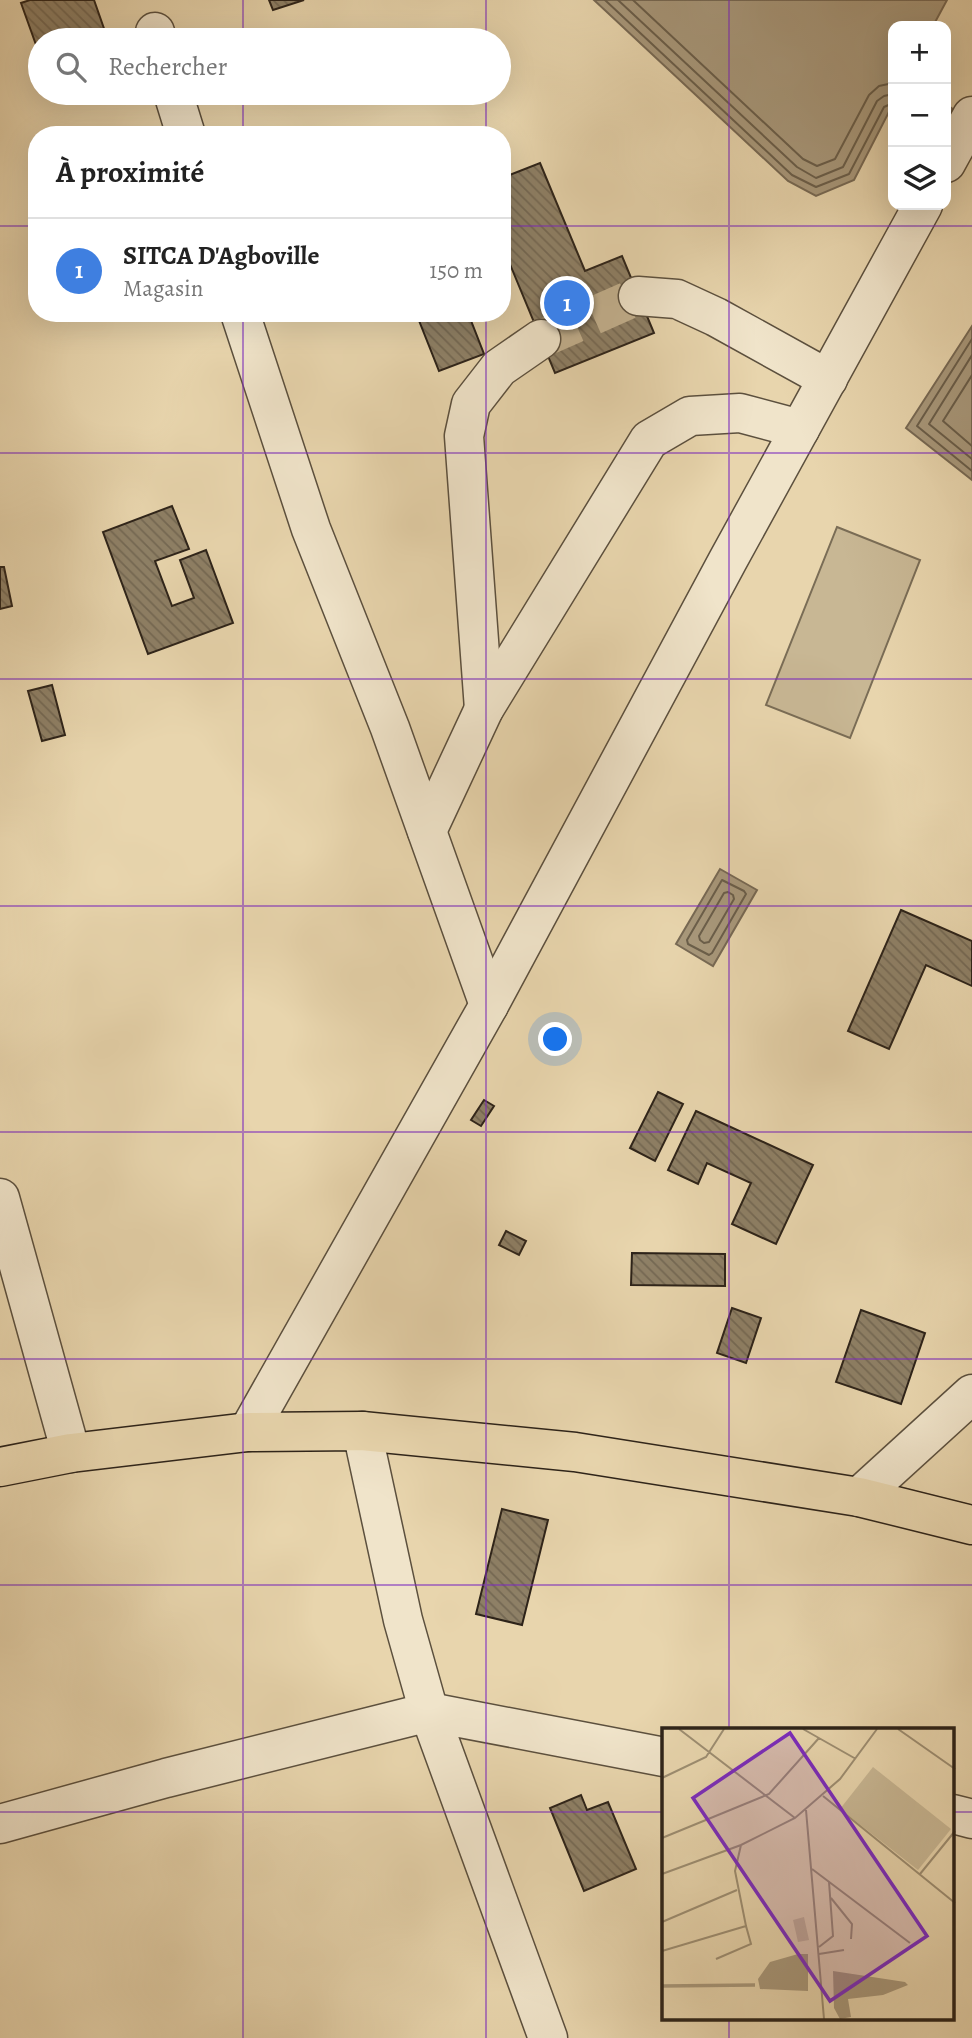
<!DOCTYPE html>
<html lang="fr">
<head>
<meta charset="utf-8">
<style>
	body { margin:0; font-family:Alegreya,serif; background:#f2f2f2; color:#222 }
	.controls { position:absolute; right:21px; top:21px; display:grid; overflow:hidden; border-radius:14px; box-shadow:0 7px 28px #0002 }
	.controls button { width:63px; height:63px; display:grid; place-items:center; padding:0; border:0; border-bottom:2px solid #e0e0e0; background:#fff; color:#222; font:35px sans-serif }
	.you { position:absolute; left:556px; top:1040px; width:24px; height:24px; margin:-18px; border:5px solid #fff; border-radius:50%; background:#1a73e8; box-shadow:0 0 0 10px #1a73e833 }
	.badge { display:grid; place-items:center; width:46px; height:46px; border-radius:50%; background:#8f2418; color:#fff; font-size:23px; font-weight:700 }
	.pin { position:absolute; translate:-50% -50%; border:4px solid #fff; box-shadow:0 2px 7px #0006 }
	.list { margin:0; padding:0; list-style:none }
	h2 { display:flex; justify-content:space-between; align-items:center; height:91px; margin:0; padding:0 28px; font-size:30px }
	h2 small { font-size:23px; font-weight:400; color:#767676 }
	.list li { display:grid; grid-template-columns:46px 1fr auto; gap:21px; align-items:center; box-sizing:border-box; height:105px; padding:0 28px; border-top:2px solid #e0e0e0 }
	.list b { display:block; font-size:26px; white-space:nowrap }
	.list p { margin:0; font-size:23px; white-space:nowrap; color:#767676 }
	.list em { font-size:23px; font-style:normal; color:#767676 }
	.icon { flex:none; width:38px; height:38px; fill:none; stroke:currentColor; stroke-width:2; stroke-linecap:round; stroke-linejoin:round }
	.map { position:relative; flex:none; width:972px; height:2038px; overflow:hidden }
	.search { position:absolute; background:#fff; box-shadow:0 7px 28px #0002; left:28px; top:28px; width:483px; height:77px; display:flex; align-items:center; gap:18px; box-sizing:border-box; padding:0 24px; border-radius:38px; color:#767676; font-size:26px }
	.panel { position:absolute; background:#fff; box-shadow:0 7px 28px #0002; left:28px; top:126px; width:483px; height:196px; border-radius:28px }
	.map>svg:first-child { display:block }
	.green { fill:#c8b794; stroke:#7a6d56; stroke-width:2 }
	.water { fill:#a8987b; stroke:#776954; stroke-width:2 }
	.lines { fill:none; stroke-linecap:round; stroke-linejoin:round }
	.shore { stroke:#6a5e4a; stroke-width:2 }
	.stream { stroke:#776954; stroke-width:10 }
	.building { fill:url(#building-back-hatch); stroke:#2d2319; stroke-width:2 }
	.minor-tunnel { stroke:#c3b18f; stroke-width:38; stroke-dasharray:38 19; stroke-linecap:butt }
	.minor-casing { stroke:#5c503e; stroke-width:41 }
	.major-casing { stroke:#2d2319; stroke-width:41 }
	.minor { stroke:#f0e4ca; stroke-width:38 }
	.major { stroke:#e8d5ad; stroke-width:38 }
	.grid { fill:none; stroke:#7b2cbf; stroke-width:2; stroke-opacity:0.55 }
	.inset-river { fill:none; stroke:#a8987b; stroke-width:3.5 }
	.inset-road { fill:none; stroke:#9d8e72; stroke-width:2 }
	.view { fill:#7b2cbf; fill-opacity:0.15; stroke:#7b2cbf; stroke-width:3.5 }
	.inset-edge { fill:none; stroke:#2d2319; stroke-width:3.5 }
</style>
</head>
<body>
<div class="map">
<svg width="972" height="2038" viewBox="0 0 972 2038">
	<defs>
		<pattern id="building-back-hatch" width="6" height="6" patternUnits="userSpaceOnUse" patternTransform="scale(1.75)"><rect width="6" height="6" fill="#8e8066"/><path d="M-1 5l2 2M0 0l6 6M5-1l2 2" fill="none" stroke="#746853"/></pattern>
	</defs>
	<rect width="100%" height="100%" fill="#e8d5ad"/>
	<filter id="stains"><feTurbulence type="fractalNoise" baseFrequency=".00286" numOctaves="4"/><feColorMatrix values="0 0 0 0 .2 0 0 0 0 .09 0 0 0 0 .02 0 0 0 .5 -.17"/></filter>
	<radialGradient id="worn" r=".72"><stop offset=".6" stop-color="#630" stop-opacity="0"/><stop offset="1" stop-color="#630" stop-opacity=".3"/></radialGradient>
	<polygon class="green" points="837,527 920,560 850,738 766,705"/>
	<g class="water">
		<polygon points="594,0 947,0 933,26 893,26 893,104 854,180 816,196 788,181"/>
		<polygon points="972,326 972,480 906,428"/>
		<polygon points="720,869 757,890 713,966 676,944"/>
	</g>
	<g class="lines">
		<g class="shore">
			<polyline points="605,0 792,175 816,187 849,174 884,107 893,103"/>
			<polyline points="618,0 797,167 816,178 843,167 877,101 884,96 893,94"/>
			<polyline points="633,0 803,159 817,166 835,159 869,95 879,86 893,83"/>
			<polyline points="972,339 917,426 972,471"/>
			<polyline points="972,355 929,424 972,459"/>
			<polyline points="972,375 943,421 972,446"/>
			<polygon points="722,880 744,891 746,894 712,953 709,955 688,944 687,940"/>
			<polygon points="728,892 733,895 734,899 709,942 704,943 700,940 699,936 724,893"/>
		</g>
		<polyline class="stream" points="946,109 960,119"/>
	</g>
	<g class="building">
		<polygon points="30,0 94,0 108,40 40,40 40,56 21,3"/>
		<polygon points="269,0 304,0 273,10"/>
		<polygon points="53,93 79,93 56,101"/>
		<polygon points="540,163 585,271 622,256 654,333 555,373 502,245 502,178"/>
		<polygon points="416,313 468,313 484,354 439,371"/>
		<polygon points="172,506 189,549 155,561 172,606 194,598 180,560 206,550 233,623 148,654 103,532"/>
		<polygon points="0,567 4,567 12,606 0,609"/>
		<polygon points="52,685 65,735 42,741 28,691"/>
		<polygon points="901,910 972,941 972,986 926,965 889,1049 848,1031"/>
		<polygon points="658,1092 683,1104 655,1161 630,1148"/>
		<polygon points="484,1100 494,1106 481,1126 471,1120"/>
		<polygon points="696,1111 813,1165 776,1244 732,1224 751,1183 707,1163 698,1184 668,1170"/>
		<polygon points="506,1231 526,1241 519,1255 499,1245"/>
		<polygon points="632,1253 725,1254 725,1286 631,1285"/>
		<polygon points="732,1308 761,1318 746,1363 717,1353"/>
		<polygon points="861,1310 925,1333 901,1404 836,1382"/>
		<polygon points="502,1509 548,1520 522,1625 476,1614"/>
		<polygon points="581,1795 587,1810 608,1802 636,1869 584,1891 550,1808"/>
	</g>
	<g class="lines">
		<polyline class="minor-tunnel" points="541,339 638,296"/>
		<defs>
			<g id="minor">
				<polyline points="155,32 157,40"/>
				<polyline points="173,93 186,135"/>
				<polyline points="946,163 972,116"/>
				<polyline points="638,296 677,299 716,317 828,379"/>
				<polyline points="240,313 311,529 390,728 489,1005"/>
				<polyline points="484,709 464,436 471,404 499,368 541,339"/>
				<polyline points="427,831 484,709 649,440 690,416 740,413 800,429"/>
				<polyline points="0,1198 71,1453"/>
				<polyline points="362,1431 403,1620 429,1712 548,2038"/>
				<polyline points="248,1432 489,1005 728,560 923,205"/>
				<polyline points="859,1497 972,1394"/>
				<polyline points="953,1814 972,1819"/>
				<polyline points="0,1824 166,1778 429,1712 664,1757"/>
			</g>
			<polyline id="major" points="0,1467 71,1453 248,1432 362,1431 575,1452 859,1497 972,1525"/>
		</defs>
		<use href="#minor" class="minor-casing"/>
		<use href="#major" class="major-casing"/>
		<use href="#minor" class="minor"/>
		<use href="#major" class="major"/>
	</g>
	<path class="grid" d="M243,0v40M486,0v40M729,0v1730M243,93v42M486,93v42M0,226h37M502,226h470M243,313v1725M486,313v1725M0,453h972M0,679h972M0,906h972M0,1132h972M0,1359h972M0,1585h972M0,1812h664M953,1812h19M729,2019v19"/>
	<g transform="translate(662 1728)">
		<rect width="292" height="292" fill="#e8d5ad"/>
		<path d="M142,189l5,23 -11,2 -5,-22z" fill="#c8b794"/>
		<path d="M211,39l78,62 -33,41 -78,-61z" fill="#c8b794"/>
		<path d="M136,226h10v37l-48,-2 -2,-10 12,-17zM171,243l72,11 3,3 -25,10 -35,4 3,18 -11,2 -6,-11z" fill="#a8987b"/>
		<path class="inset-river" d="M0,258l93,-1"/>
		<path class="inset-road" d="M17,1l116,89M141,1l53,30M236,1l57,40M0,50l44,-21 18,-28M161,68l132,107M144,82l18,209M0,110l107,-44 50,-56M150,141l98,74M0,146l79,-29 54,-27 45,-39 37,-50M258,146l35,-43M169,170l21,26 -1,15M0,194l75,-32M157,219l14,-11 -4,-54M0,223l84,-25 -11,-55 6,-26M157,226l25,-4M54,231l35,-15 -5,-18"/>
		<path class="view" d="M128,5l137,203 -97,65 -137,-203z"/>
		<rect width="292" height="292" class="inset-edge"/>
	</g>
	<rect width="100%" height="100%" filter="url(#stains)"/>
	<rect width="100%" height="100%" fill="url(#worn)"/>
</svg>
<div class="controls">
<button>+</button>
<button>−</button>
<button><svg class="icon" aria-label="layers" viewBox="0 0 24 24"><path d="M12 4l9 5-9 5-9-5zM3 14l9 5 9-5"/></svg></button>
</div>
<div class="you"></div>
<div class="pin badge" style="left:567px;top:303px;background:#3f7fe0">1</div>
<div class="search"><svg class="icon" aria-label="search" viewBox="0 0 24 24"><circle cx="10" cy="10" r="6"/><path d="M15 15l6 6"/></svg>Rechercher</div>
<section class="panel">
<h2>À proximité<small></small></h2>
<ul class="list">
<li><span class="badge" style="background:#3f7fe0">1</span><div><b>SITCA D'Agboville</b><p>Magasin</p></div><em>150 m</em></li>
</ul>
</section>
</div>
</body>
</html>
